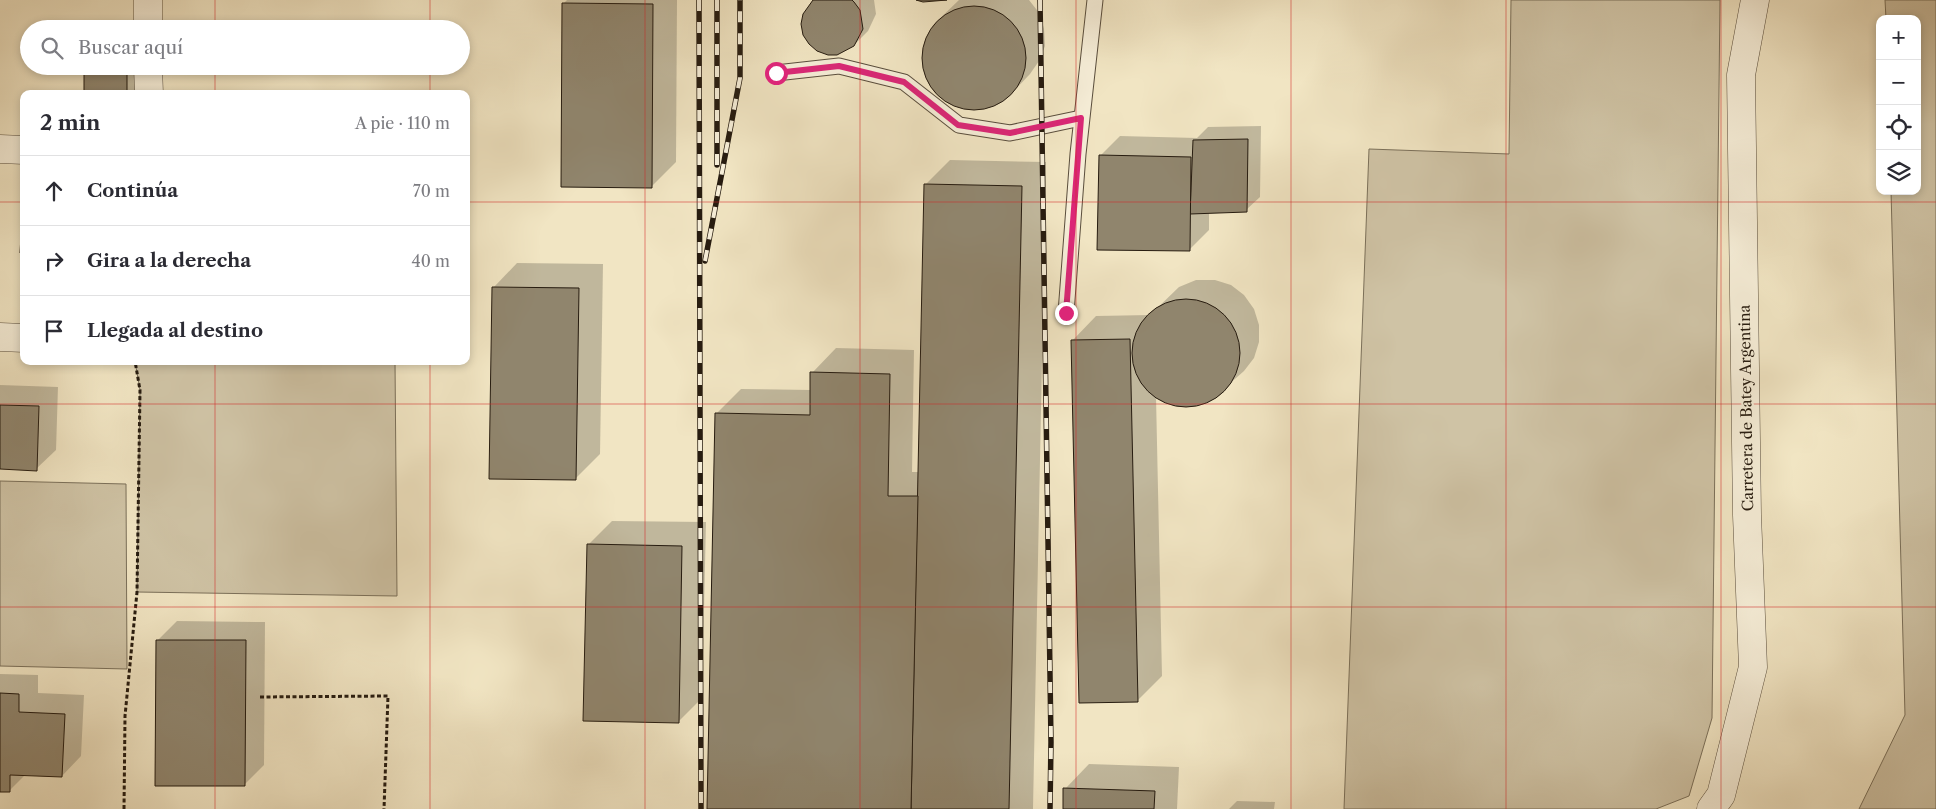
<!DOCTYPE html>
<html lang="es">
<head>
<meta charset="utf-8">
<style>
	body { margin:0; font-family:"Libre Caslon Text",serif; background:#f2f2f3; color:#2b2b33 }
	.controls { position:absolute; right:15px; top:15px; display:grid; overflow:hidden; border-radius:10px; box-shadow:0 2px 8px #0003 }
	.controls button { width:45px; height:45px; display:grid; place-items:center; padding:0; border:0; border-bottom:1px solid #e1e1e2; background:#fff; color:#2b2b33; font:25px sans-serif }
	.stop { position:absolute; width:15px; height:15px; margin:-11px; border:4px solid #db2777; border-radius:50%; background:#fff }
	.stop.end { background:#db2777; border-color:#fff; box-shadow:0 1px 5px #0008 }
	.list { margin:0; padding:0; list-style:none }
	h2 { display:flex; justify-content:space-between; align-items:center; height:65px; margin:0; padding:0 20px; font-size:21px }
	h2 small { font-size:16px; font-weight:400; color:#7c7c81 }
	.list li { display:grid; grid-template-columns:32px 1fr auto; gap:15px; align-items:center; box-sizing:border-box; height:70px; padding:0 20px; border-top:1px solid #e1e1e2 }
	.list b { display:block; font-size:19px; white-space:nowrap }
	.list em { font-size:16px; font-style:normal; color:#7c7c81 }
	.icon { flex:none; width:28px; height:28px; fill:none; stroke:currentColor; stroke-width:2; stroke-linecap:round; stroke-linejoin:round }
	.map { position:relative; flex:none; width:1936px; height:809px; overflow:hidden }
	.search { position:absolute; background:#fff; box-shadow:0 2px 8px #0003; left:20px; top:20px; width:450px; height:55px; display:flex; align-items:center; gap:12px; box-sizing:border-box; padding:0 18px; border-radius:28px; color:#7c7c81; font-size:19px }
	.panel { position:absolute; background:#fff; box-shadow:0 2px 8px #0003; left:20px; top:90px; width:450px; height:275px; border-radius:10px }
	.map>svg:first-child { display:block }
	.green { fill:#cfc3a5; stroke:#7b705a }
	.shadow { fill:#0003 }
	.building { fill:#90856d; stroke:#271c10 }
	.lines { fill:none; stroke-linecap:round; stroke-linejoin:round }
	.service-casing { stroke:#5a4e3d; stroke-width:17 }
	.minor-casing { stroke:#5a4e3d; stroke-width:29 }
	.tertiary-casing { stroke:#5a4e3d; stroke-width:29 }
	.path { stroke:#271c10; stroke-width:3; stroke-dasharray:4 2.5; stroke-linecap:butt }
	.service { stroke:#f6eed8; stroke-width:15 }
	.minor { stroke:#f6eed8; stroke-width:28 }
	.tertiary { stroke:#f6eed8; stroke-width:28 }
	.rail-casing { stroke:#271c10; stroke-width:5.5 }
	.rail { stroke:#f6eed8; stroke-width:4; stroke-dasharray:11; stroke-linecap:butt }
	.route { stroke:#db2777; stroke-width:6 }
	.grid { fill:none; stroke:#d62828; stroke-width:1; stroke-opacity:0.55 }
	.labels { text-anchor:middle; dominant-baseline:central; stroke-width:4.5; stroke-linejoin:round; paint-order:stroke }
	.street-label { font-size:15px; fill:#271c10; stroke:#f6eed8 }
</style>
</head>
<body>
<div class="map">
<svg width="1936" height="809" viewBox="0 0 1936 809">
	<rect width="100%" height="100%" fill="#f1e5c3"/>
	<filter id="stains"><feTurbulence type="fractalNoise" baseFrequency=".004" numOctaves="4"/><feColorMatrix values="0 0 0 0 .2 0 0 0 0 .09 0 0 0 0 .02 0 0 0 .5 -.17"/></filter>
	<radialGradient id="worn" r=".72"><stop offset=".6" stop-color="#630" stop-opacity="0"/><stop offset="1" stop-color="#630" stop-opacity=".3"/></radialGradient>
	<g class="green">
		<polygon points="1511,0 1720,0 1712,718 1689,796 1656,809 1344,809 1369,149 1509,154"/>
		<polygon points="1885,0 1936,0 1936,809 1859,809 1905,715 1891,191 1917,191 1917,19 1886,19"/>
		<polygon points="135,361 395,361 397,596 137,592 140,390"/>
		<polygon points="0,481 126,484 127,669 0,666"/>
	</g>
	<g class="shadow">
		<polygon points="567,0 677,0 676,162 652,186 563,4"/>
		<polygon points="814,0 874,0 876,14 868,31 854,45 804,14"/>
		<polygon points="959,0 1029,0 1040,14 1044,29 1045,46 1039,61 1030,74 1010,95 997,104 982,109 965,109 948,103 934,92 925,76 922,59 925,41 933,25"/>
		<rect x="85" y="66" width="55" height="28"/>
		<polygon points="1261,126 1260,197 1246,210 1209,212 1209,230 1190,249 1100,156 1120,136 1197,138 1208,127"/>
		<polygon points="950,160 1046,162 1033,809 708,809 717,413 741,389 811,390 812,373 836,348 914,350 912,472 920,472 926,184"/>
		<polygon points="517,263 603,264 600,454 576,478 493,288"/>
		<polygon points="1196,280 1215,280 1231,285 1244,295 1254,309 1259,325 1259,342 1254,358 1244,371 1210,401 1195,406 1178,407 1156,396 1162,676 1138,700 1072,341 1096,316 1150,315 1179,287"/>
		<polygon points="0,385 58,387 56,450 36,469 0,468"/>
		<polygon points="612,521 706,522 702,698 678,722 588,545"/>
		<polygon points="177,621 265,622 264,765 244,785 158,640"/>
		<polygon points="0,674 38,675 38,693 84,695 81,756 62,776 26,774 9,791 0,791"/>
		<polygon points="1089,764 1179,767 1177,809 1064,809 1065,789"/>
		<polygon points="1237,801 1275,802 1274,809 1229,809"/>
	</g>
	<g class="building">
		<polygon points="813,0 852,0 854,2 860,10 863,29 854,46 837,55 828,55 817,51 809,44 803,35 801,24 803,14"/>
		<polygon points="916,0 947,0 923,2"/>
		<polygon points="562,3 653,4 652,188 561,187"/>
		<circle cx="974" cy="58" r="52"/>
		<rect x="84" y="66" width="43" height="28"/>
		<polygon points="1248,139 1247,212 1190,214 1193,140"/>
		<polygon points="1099,155 1191,157 1190,251 1097,250"/>
		<polygon points="924,184 1022,186 1009,809 911,809"/>
		<polygon points="23,200 24,200 24,253 20,253"/>
		<polygon points="492,287 579,288 576,480 489,479"/>
		<circle cx="1186" cy="353" r="54"/>
		<polygon points="1130,339 1138,702 1079,703 1071,340"/>
		<polygon points="810,372 890,374 888,496 918,496 911,809 707,809 715,413 810,415"/>
		<polygon points="0,405 39,406 37,471 0,469"/>
		<polygon points="587,544 682,546 679,723 583,721"/>
		<polygon points="156,640 246,640 245,786 155,786"/>
		<polygon points="0,693 19,694 19,712 65,714 62,777 10,775 10,792 0,792"/>
		<polygon points="1063,788 1155,791 1154,809 1063,809"/>
	</g>
	<g class="lines">
		<defs>
			<g id="service">
				<polyline points="776,73 839,66 904,82 959,125 1010,133 1081,118"/>
				<polyline points="1066,313 1078,154 1095,0"/>
			</g>
			<g id="minor">
				<polyline points="148,0 148,29"/>
				<polyline points="148,66 149,94"/>
				<polyline points="0,149 24,150"/>
				<polyline points="0,337 24,338"/>
			</g>
			<polyline id="tertiary" points="1711,809 1721,795 1753,667 1747,515 1741,75 1755,0"/>
		</defs>
		<use href="#service" class="service-casing"/>
		<use href="#minor" class="minor-casing"/>
		<use href="#tertiary" class="tertiary-casing"/>
		<g class="path">
			<polyline points="260,697 388,696 384,809"/>
			<polyline points="124,809 125,716 137,592 140,390 135,361"/>
		</g>
		<use href="#service" class="service"/>
		<use href="#minor" class="minor"/>
		<use href="#tertiary" class="tertiary"/>
		<defs>
			<g id="rail">
				<polyline points="699,0 701,809"/>
				<polyline points="1040,0 1051,742 1050,809"/>
				<polyline points="717,165 717,0"/>
				<polyline points="705,261 740,78 740,0"/>
			</g>
		</defs>
		<use href="#rail" class="rail-casing"/>
		<use href="#rail" class="rail"/>
	</g>
	<g class="lines">
		<polyline class="route" points="776,73 839,66 904,82 958,125 1010,133 1081,118 1066,313"/>
	</g>
	<path class="grid" d="M215,0v29M430,0v29M645,0v809M860,0v809M1076,0v809M1291,0v809M1506,0v809M1721,0v809M215,66v28M430,66v28M0,202h24M466,202h1470M215,361v448M430,361v448M0,404h1936M0,607h1936"/>
	<g class="labels">
		<g class="street-label">
			<text transform="translate(1746 408) rotate(-91)">Carretera de Batey Argentina</text>
		</g>
	</g>
	<rect width="100%" height="100%" filter="url(#stains)"/>
	<rect width="100%" height="100%" fill="url(#worn)"/>
</svg>
<div class="controls">
<button>+</button>
<button>−</button>
<button><svg class="icon" aria-label="locate" viewBox="0 0 24 24"><circle cx="12" cy="12" r="6"/><path d="M12 2v4M12 18v4M2 12h4M18 12h4"/></svg></button>
<button><svg class="icon" aria-label="layers" viewBox="0 0 24 24"><path d="M12 4l9 5-9 5-9-5zM3 14l9 5 9-5"/></svg></button>
</div>
<div class="stop" style="left:776px;top:73px"></div>
<div class="stop end" style="left:1066px;top:313px"></div>
<div class="search"><svg class="icon" aria-label="search" viewBox="0 0 24 24"><circle cx="10" cy="10" r="6"/><path d="M15 15l6 6"/></svg>Buscar aquí</div>
<section class="panel">
<h2>2 min<small>A pie · 110 m</small></h2>
<ul class="list">
<li><svg class="icon" aria-label="ahead" viewBox="0 0 24 24"><path d="M12 20V5M6 11l6-6 6 6"/></svg><div><b>Continúa</b></div><em>70 m</em></li>
<li><svg class="icon" aria-label="right" viewBox="0 0 24 24"><path d="M7 20v-9h11M14 6l5 5-5 5"/></svg><div><b>Gira a la derecha</b></div><em>40 m</em></li>
<li><svg class="icon" aria-label="arrive" viewBox="0 0 24 24"><path d="M6 21V4h12l-3 4 3 4H6"/></svg><div><b>Llegada al destino</b></div></li>
</ul>
</section>
</div>
</body>
</html>
